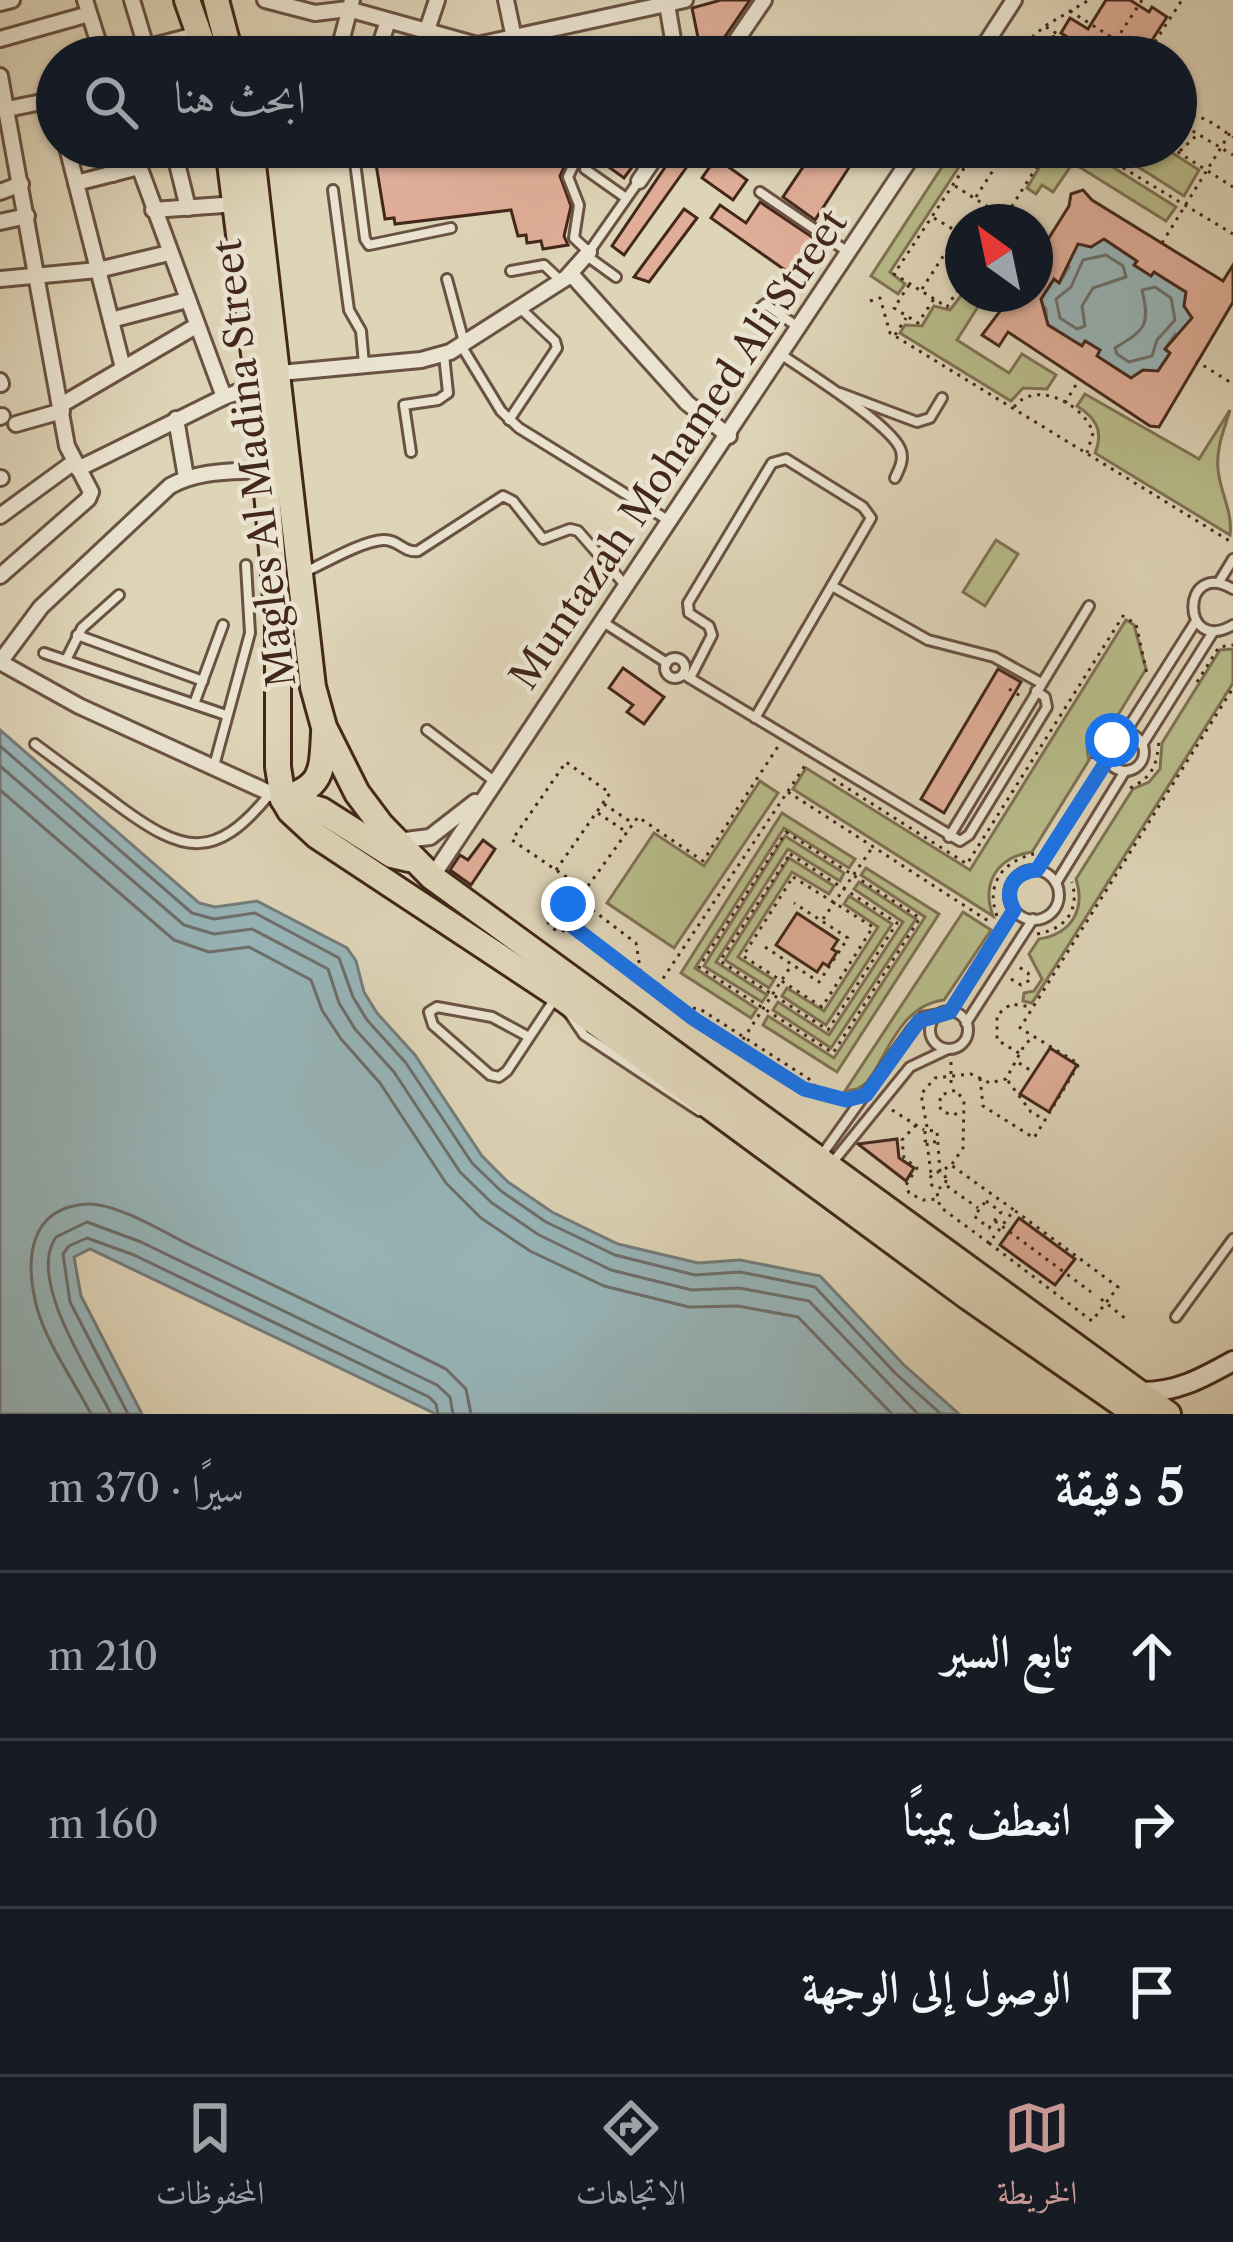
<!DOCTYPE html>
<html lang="ar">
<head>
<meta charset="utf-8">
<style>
	body { margin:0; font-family:"Libre Caslon Text",Amiri,serif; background:#242831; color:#f1f3f6; direction:rtl }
	.compass { position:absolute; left:945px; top:204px; width:108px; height:108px; border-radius:50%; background:#171b24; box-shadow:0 3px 9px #0004; rotate:327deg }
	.stop { position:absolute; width:36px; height:36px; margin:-27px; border:9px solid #1a73e8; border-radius:50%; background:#fff }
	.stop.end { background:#1a73e8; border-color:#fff; box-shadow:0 3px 12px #0008 }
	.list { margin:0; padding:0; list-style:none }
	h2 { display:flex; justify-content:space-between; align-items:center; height:156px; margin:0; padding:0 48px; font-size:51px }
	h2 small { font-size:39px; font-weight:400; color:#9ea1a6 }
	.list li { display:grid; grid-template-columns:78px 1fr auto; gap:36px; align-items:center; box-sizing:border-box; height:168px; padding:0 48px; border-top:3px solid #363941 }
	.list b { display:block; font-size:45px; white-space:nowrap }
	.list em { font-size:39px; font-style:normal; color:#9ea1a6 }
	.icon { flex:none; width:66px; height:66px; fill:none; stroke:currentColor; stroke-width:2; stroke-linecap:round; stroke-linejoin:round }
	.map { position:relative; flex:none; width:1233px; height:1414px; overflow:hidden; direction:ltr }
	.search { position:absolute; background:#171b24; box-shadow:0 3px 9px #0004; left:36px; right:36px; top:36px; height:132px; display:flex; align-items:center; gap:30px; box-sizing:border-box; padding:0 42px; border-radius:66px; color:#9ea1a6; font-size:45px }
	.sheet { height:660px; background:#171b24 }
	nav { display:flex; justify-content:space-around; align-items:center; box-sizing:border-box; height:168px; border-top:3px solid #363941; background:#171b24; font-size:33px; color:#9ea1a6 }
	nav a { display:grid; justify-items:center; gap:6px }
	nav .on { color:#c59692 }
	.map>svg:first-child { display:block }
	.green { fill:#b8bb8a; stroke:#7e7152; stroke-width:3 }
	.water { fill:#97b5b9; stroke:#757c7a; stroke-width:3 }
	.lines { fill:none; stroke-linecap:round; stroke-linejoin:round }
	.shore { stroke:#6d6e6a; stroke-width:3 }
	.building { fill:#e0ad98; stroke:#43271b; stroke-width:3; fill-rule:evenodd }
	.service-casing { stroke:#6a5242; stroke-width:14 }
	.minor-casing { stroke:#6a5242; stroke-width:20 }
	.secondary-casing { stroke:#43271b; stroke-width:24 }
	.trunk-casing { stroke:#43271b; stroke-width:30 }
	.path { stroke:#43271b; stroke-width:3; stroke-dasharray:3 6; stroke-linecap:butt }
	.service { stroke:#eae3d0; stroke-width:8 }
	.minor { stroke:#eae3d0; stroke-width:14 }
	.secondary { stroke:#eae3d0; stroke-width:18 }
	.trunk { stroke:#ded4b7; stroke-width:24 }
	.path-bridge { stroke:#43271b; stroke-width:3; stroke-dasharray:3 6; stroke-linecap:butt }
	.route { stroke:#1a73e8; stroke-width:15 }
	.labels { text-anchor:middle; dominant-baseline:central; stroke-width:9; stroke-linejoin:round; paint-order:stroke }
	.street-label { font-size:39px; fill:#43271b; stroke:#eae3d0 }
</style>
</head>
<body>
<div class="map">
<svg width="1233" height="1414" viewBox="0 0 1233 1414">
	<rect width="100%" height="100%" fill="#ded4b7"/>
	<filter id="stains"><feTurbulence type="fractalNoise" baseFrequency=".00167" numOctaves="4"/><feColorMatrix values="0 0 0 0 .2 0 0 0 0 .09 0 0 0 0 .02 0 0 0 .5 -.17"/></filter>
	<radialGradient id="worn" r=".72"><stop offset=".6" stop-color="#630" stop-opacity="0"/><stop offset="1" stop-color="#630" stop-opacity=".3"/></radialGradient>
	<g class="green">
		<polygon points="955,147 972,147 890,272 905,284 898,294 871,276"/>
		<polygon points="1037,147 1072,147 1085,158 1092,147 1099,147 1111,166 1176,207 1166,221 1073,163 1053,192 1042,185 1036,194 1027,188 1042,163"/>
		<polygon points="1115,147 1163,147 1199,170 1184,196 1113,151"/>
		<polygon points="963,293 986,294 957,340 1009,373 1022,354 1056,375 1047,389 1023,388 1011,401 900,333 905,325 922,326 934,306 950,310"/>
		<path d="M1085,394l114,65 31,-49c-6,20 -14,38 -12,59 2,25 15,41 12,66l-135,-82c9,-22 1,-35 -18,-47z"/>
		<polygon points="996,540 1018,554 985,606 963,592"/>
		<path d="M1126,620l8,5 12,44 -28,46c-24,5 -35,22 -29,45l-57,92c-35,5 -51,31 -39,64l-200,-127 13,-21 164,102z"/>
		<path d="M1233,649v34l-201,320 -9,-2 1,-8 10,-2 8,-12 -13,-25 10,-15c32,-5 47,-29 37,-60l57,-90 16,-7 11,-13 2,-26 58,-93z"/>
		<polygon points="760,781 778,793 674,948 607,903 654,833 704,866"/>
		<polygon points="782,813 855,859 849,868 784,828 695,968 757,1009 751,1018 681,973"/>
		<polygon points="785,836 844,873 840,881 788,849 716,962 767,995 762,1002 704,966"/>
		<polygon points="789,858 834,886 829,894 792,872 738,957 774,980 769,988 725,960"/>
		<polygon points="866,868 939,914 837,1072 763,1025 768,1016 834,1058 925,917 861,875"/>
		<polygon points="859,882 916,919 831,1048 773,1010 778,1002 829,1035 903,922 854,889"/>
		<polygon points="849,896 892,924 826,1025 782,996 787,988 824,1011 878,927 844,904"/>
		<path d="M963,912l28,18 -47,70c-42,5 -55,50 -76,82l-11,7 -12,2z"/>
	</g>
	<g class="water">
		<polygon points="1102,238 1137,261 1135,265 1154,272 1187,293 1184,306 1192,317 1180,337 1175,334 1165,349 1170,353 1157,372 1143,370 1132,379 1097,356 1100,350 1086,341 1082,346 1047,324 1046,309 1040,301 1054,279 1060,282 1069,267 1065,264 1078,243 1091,247"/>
		<polygon points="0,730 199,903 215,907 257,901 347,948 356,961 364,992 377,1013 415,1055 482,1156 508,1182 552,1212 618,1244 698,1263 740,1260 820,1276 903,1364 959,1414 436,1414 90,1249 74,1257 81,1296 142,1414 0,1414"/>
	</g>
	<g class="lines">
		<g class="shore">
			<polygon points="1106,255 1123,266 1126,277 1093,288 1082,306 1085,326 1077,329 1060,318 1056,299 1071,287 1083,260"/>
			<path d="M1155,287l16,11 4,22 -18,20 -5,16 -23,6 -12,-8 -2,-6c29,-18 36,-21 27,-58z"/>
			<polyline points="0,746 192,913 214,919 255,913 339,958 353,997 367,1020 406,1063 472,1163 501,1191 546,1222 615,1255 695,1275 740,1272 815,1287 895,1373 941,1414"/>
			<polyline points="0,766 184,925 214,934 252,929 328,969 339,1003 355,1029 394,1072 460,1172 492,1203 539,1235 611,1270 692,1290 739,1288 809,1301 918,1414"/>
			<polyline points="0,790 174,940 209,952 249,947 311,980 322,1010 341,1039 380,1083 446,1183 481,1218 530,1251 604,1286 689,1307 738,1306 798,1317 892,1414"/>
			<path d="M91,1414c-17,-33 -44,-70 -54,-106 -12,-46 -10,-101 51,-104 30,-1 82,32 110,45 83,40 166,79 248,120l20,20 5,25"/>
			<path d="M111,1414c-20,-40 -85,-135 -55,-177l31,-15 54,20 296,143 13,12 3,17"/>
			<polyline points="128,1414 70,1302 63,1254 69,1246 87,1238 134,1255 429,1397 436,1404 438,1414"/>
		</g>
	</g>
	<g class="building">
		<polygon points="721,0 750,0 711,57 702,57 692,8"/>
		<polygon points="1106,0 1130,0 1149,12 1152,7 1167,17 1141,57 1099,57 1061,33 1070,18 1088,29"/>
		<polygon points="412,147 573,147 560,176 571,206 564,236 568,245 543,249 541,241 527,243 526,235 518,236 511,210 395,224 394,218 385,219 375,158 388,156 387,150"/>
		<polygon points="604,147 647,147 624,178 599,160"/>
		<polygon points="794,147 852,147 859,152 815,220 783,197 809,158"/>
		<polygon points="676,151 691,161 624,255 612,246"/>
		<polygon points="716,158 747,180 733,200 702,178"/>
		<path d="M1083,190l9,10 131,81 10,-16v37l-74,125 -9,-1 -142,-94 -9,14 -17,-11 31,-41h22v-34l34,-54 2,-12zM1104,239l33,22 -3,4 17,11 3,-4 32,20 -2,14 8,12 -27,31 5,4 -12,18 -15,-1 -12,8 -34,-22 3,-6 -15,-9 -3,5 -34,-21 -7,-26 13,-20 5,4 19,-39 13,3z"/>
		<polygon points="760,202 818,241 792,275 711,218 720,205 746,223"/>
		<polygon points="684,209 697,218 649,282 634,277"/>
		<polygon points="623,668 664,697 644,724 627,712 633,705 609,688"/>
		<polygon points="998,669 1021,682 944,813 921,799"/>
		<polygon points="483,840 495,849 471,885 450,870 460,855 468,860"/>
		<polygon points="797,913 838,940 832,949 837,952 828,966 823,963 817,972 776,945"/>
		<polygon points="1050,1048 1077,1065 1049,1112 1020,1094"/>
		<polygon points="897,1139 899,1158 914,1168 906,1181 858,1144"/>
		<polygon points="1019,1218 1075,1259 1055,1285 1000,1245"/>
	</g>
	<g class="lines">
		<defs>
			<g id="service">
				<polyline points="353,147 365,239 369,245 451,228"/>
				<polyline points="582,147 568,177 579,205 574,238 589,252 638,182"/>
				<polyline points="596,147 585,169 626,198"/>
				<polyline points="333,190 349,310 361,331 364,364"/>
				<polyline points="760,192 848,252"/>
				<polyline points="587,256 616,277"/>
				<polyline points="511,271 544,265 561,281"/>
				<polyline points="447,279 464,342"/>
				<polyline points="757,311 765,304 798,327"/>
				<polyline points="462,347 501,411 519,428 671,522"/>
				<path d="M782,355c23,16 113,72 119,96 3,10 -2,18 -6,27"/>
				<polyline points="840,393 917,422 930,418 942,398"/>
				<polyline points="509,420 557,348 555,341 520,308"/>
				<polyline points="411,452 404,405 438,400 448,393 444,355"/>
				<path d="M303,573c20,-9 59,-32 80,-33 15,-1 20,13 35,11l85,-55 10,5 30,38 27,-10 8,2 48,55"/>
				<polyline points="1219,582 1233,559"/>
				<polyline points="832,586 928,640 994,657 1041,683"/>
				<path d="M1233,589c-53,-31 -53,67 0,36"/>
				<polyline points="603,622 667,663"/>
				<polyline points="77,635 203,681"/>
				<polyline points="44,653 226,715"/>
				<circle cx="675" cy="668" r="10"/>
				<polyline points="66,660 82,628 119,595"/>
				<polyline points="683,674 960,841 969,835 1047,707 1045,697 1036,691"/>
				<polyline points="690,678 712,635 709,626 689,613 688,603 772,463 786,459 863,507 871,518 755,718"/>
				<polyline points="194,704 223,625"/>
				<polyline points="427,730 494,781"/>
				<polyline points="1125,733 1196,621"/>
				<circle cx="1125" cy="752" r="19"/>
				<path d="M35,744c28,21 56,41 84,62 64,47 95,56 150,-11"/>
				<polyline points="1142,745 1213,632"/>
				<polyline points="214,766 250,633 246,565"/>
				<polyline points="949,837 1089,606"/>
				<polyline points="1037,870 1108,759"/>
				<circle cx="1034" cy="895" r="25"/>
				<polyline points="1056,883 1125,771"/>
				<circle cx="949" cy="1030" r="19"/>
				<polyline points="950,1012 1014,910"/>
				<polyline points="569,1013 584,1035 699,1111"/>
				<polyline points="966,1023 1033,919"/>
				<polyline points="529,1037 492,1017 437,1007 429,1012 433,1025 490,1075 499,1077 507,1071 556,997"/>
				<polyline points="821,1156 911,1030 923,1017 940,1014"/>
				<polyline points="832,1163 910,1067 948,1049"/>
				<polyline points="1176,1317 1233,1239"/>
			</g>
			<g id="minor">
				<polyline points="85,0 103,57"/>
				<polyline points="132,0 149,57"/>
				<polyline points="265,0 315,13 348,9 477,45 685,0"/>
				<polyline points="506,0 514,38"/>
				<polyline points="0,3 12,0"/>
				<polyline points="667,4 676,57"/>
				<polyline points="0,39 89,14"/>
				<polyline points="111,57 199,34"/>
				<polyline points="337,57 352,0"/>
				<polyline points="376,57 388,21"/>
				<polyline points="418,57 437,0"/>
				<polyline points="725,57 764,0"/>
				<polyline points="977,57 1014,0"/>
				<polyline points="0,76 67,446 91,492 88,499 0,576"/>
				<polyline points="7,109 57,99"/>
				<polyline points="67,147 123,368"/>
				<polyline points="107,147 113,174"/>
				<polyline points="132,147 224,397"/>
				<polyline points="173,147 188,208"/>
				<polyline points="639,181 662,147"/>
				<polyline points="76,183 139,167"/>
				<polyline points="0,192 21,184"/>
				<polyline points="153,210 237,204"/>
				<polyline points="0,222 27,216"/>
				<polyline points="571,274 687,403 729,436"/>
				<polyline points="0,279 98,270 169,253"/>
				<polyline points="111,320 187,300"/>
				<polyline points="280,373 421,360 450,352 566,278 589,252"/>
				<polyline points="0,381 1,384"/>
				<polyline points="61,405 196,326"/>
				<polyline points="0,417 2,416"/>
				<polyline points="176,419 186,477"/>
				<polyline points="16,424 62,411"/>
				<polyline points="78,469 224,397 258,385"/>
				<polyline points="0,478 1,478"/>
				<polyline points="0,516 74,462"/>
				<path d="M0,662l41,-55 129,-121c29,-16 60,-14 93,-16"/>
				<polyline points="0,662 79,706 283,799"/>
				<polyline points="397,841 430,837 475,802"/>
				<polyline points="432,877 918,147"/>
			</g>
			<path id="secondary" d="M1138,1392c37,1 63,-13 95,-31"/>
			<g id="trunk">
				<polyline points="187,0 207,57"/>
				<polyline points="216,0 231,57"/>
				<polyline points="228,147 258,385 278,622 278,767 283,799 290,811 317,836 565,1000 968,1297 1136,1414"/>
				<polyline points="251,147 313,687 324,727 357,793 381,825 432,877 1168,1414"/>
				<polyline points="283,799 321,810 392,855 409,859"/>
				<path d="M283,799c40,-13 39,-27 41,-66"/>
			</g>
		</defs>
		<use href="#service" class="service-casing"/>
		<use href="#minor" class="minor-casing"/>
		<use href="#secondary" class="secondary-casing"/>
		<use href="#trunk" class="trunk-casing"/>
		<g class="path">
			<polyline points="1070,11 1116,40 1142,0"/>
			<polyline points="1046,27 1095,57"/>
			<polyline points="1052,47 1054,33"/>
			<polyline points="1020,57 1017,51 1045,26 1089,0"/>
			<polyline points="1061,57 1083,53"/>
			<polyline points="1145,57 1182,0"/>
			<polyline points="1176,80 1176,82"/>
			<polyline points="1176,111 1184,116 1191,130 1233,155"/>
			<path d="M1176,122c20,-16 39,4 57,15"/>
			<polyline points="1107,147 1115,163 1233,234"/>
			<polyline points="1170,147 1233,187"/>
			<polyline points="1180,151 1198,134"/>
			<polyline points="955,186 993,210 986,222"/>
			<polyline points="976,197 1008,147"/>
			<polyline points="934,218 963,235"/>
			<polyline points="1002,222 1039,163 1037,155 1026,147"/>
			<polyline points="1162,243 1233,128"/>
			<polyline points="963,282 947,307 894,274 978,147"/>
			<polyline points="909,285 894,308 918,323 934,299"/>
			<polyline points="922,289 958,233"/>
			<polyline points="870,301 880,298 890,333 1233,543"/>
			<polyline points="895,335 906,318"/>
			<polyline points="1196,361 1233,384"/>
			<polyline points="1065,403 1080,378"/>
			<path d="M1014,407c21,-28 70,-3 79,26l-6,20"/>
			<polyline points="1197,682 1219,647 1233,645"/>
			<polyline points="1009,689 1022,697"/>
			<path d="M1092,759c-2,-22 8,-35 28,-41"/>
			<polyline points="833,779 967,864 1123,616 1136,624 1147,674"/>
			<path d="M1130,788c23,-11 27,-23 29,-48"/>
			<polyline points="788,792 990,922"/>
			<polyline points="604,804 631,822"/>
			<polyline points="598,813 625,831"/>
			<polygon points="786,832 920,918 833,1053 699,967"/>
			<polygon points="790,854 897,923 828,1030 720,961"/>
			<polyline points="556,870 610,793 566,762 512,840 584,889"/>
			<polygon points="793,877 873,927 822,1007 743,956"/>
			<polyline points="578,899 636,943 641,974"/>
			<circle cx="561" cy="917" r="14"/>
			<polyline points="572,908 638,817 703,861 779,745"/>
			<path d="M997,916c-12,-32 6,-55 37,-62"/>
			<polyline points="823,919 872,848"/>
			<polyline points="572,926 694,1019 804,1089 846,1100"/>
			<path d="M1037,934c29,-5 43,-24 35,-52"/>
			<polyline points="765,947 819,982 848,938 794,903"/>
			<polyline points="1011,979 1021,985 1030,980 1028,973 1016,965"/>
			<polyline points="658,986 806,764"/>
			<polyline points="684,1007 700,1009 809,1079 818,1089"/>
			<polyline points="738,1047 791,966"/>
			<polyline points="1019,1053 997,1040 997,1015 1011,1004 1032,1007"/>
			<polyline points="951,1062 951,1088"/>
			<polyline points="1019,1063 1033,1072"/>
			<polyline points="980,1078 983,1106 1034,1138 1079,1064 1020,1028 1233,688"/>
			<polyline points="1008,1081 1031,1112 1045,1120"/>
			<polyline points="892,1110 924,1130"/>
			<polyline points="916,1125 902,1140 904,1158 917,1168 906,1185 909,1193 923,1200 937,1199"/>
			<polyline points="927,1127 921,1094 935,1078 971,1074 990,1083 1006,1079 1025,1044 1034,1037"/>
			<polyline points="936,1142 925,1141 925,1130 937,1131 940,1172 951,1165 1014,1210 989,1243 940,1207 936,1188"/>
			<polyline points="927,1143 931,1174"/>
			<polyline points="952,1164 963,1148 964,1101 956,1090 941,1095 939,1106 943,1112 954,1115 962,1110"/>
			<circle cx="938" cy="1180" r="8"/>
			<polyline points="947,1186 978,1208"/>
			<polygon points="986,1201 1001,1212 989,1228 974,1216"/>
			<polyline points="995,1221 1091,1292"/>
			<polyline points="989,1243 1092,1321 1118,1287 1014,1210"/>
			<polyline points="1101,1299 1126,1319"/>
		</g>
		<use href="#service" class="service"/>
		<use href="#minor" class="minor"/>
		<use href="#secondary" class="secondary"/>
		<use href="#trunk" class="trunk"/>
		<polyline class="path-bridge" points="195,57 233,46"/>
	</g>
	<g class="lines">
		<path class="route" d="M568,904l7,10 -3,12 122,93 110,70 42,11 20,-5 53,-74 31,-9 64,-102c-11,-21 0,-38 23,-40l71,-111 4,-19"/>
	</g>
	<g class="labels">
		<g class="street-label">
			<text transform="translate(678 449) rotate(-56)">Muntazah Mohamed Ali Street</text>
			<text transform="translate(254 463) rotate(-97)">Magles Al Madina Street</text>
		</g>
	</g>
	<rect width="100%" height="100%" filter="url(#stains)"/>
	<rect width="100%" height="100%" fill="url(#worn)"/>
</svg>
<svg class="compass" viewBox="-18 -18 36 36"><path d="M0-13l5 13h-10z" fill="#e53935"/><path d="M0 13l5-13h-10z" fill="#9ea1a6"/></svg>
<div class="stop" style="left:1112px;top:740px"></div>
<div class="stop end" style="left:568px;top:904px"></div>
<div class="search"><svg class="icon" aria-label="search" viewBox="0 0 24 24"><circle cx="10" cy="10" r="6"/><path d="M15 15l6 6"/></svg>ابحث هنا</div>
</div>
<section class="sheet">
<h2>5 دقيقة<small>سيرًا · 370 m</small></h2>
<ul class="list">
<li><svg class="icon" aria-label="ahead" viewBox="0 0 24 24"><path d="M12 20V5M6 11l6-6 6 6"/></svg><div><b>تابع السير</b></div><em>210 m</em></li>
<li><svg class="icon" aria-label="right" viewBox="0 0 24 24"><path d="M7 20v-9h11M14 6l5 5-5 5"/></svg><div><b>انعطف يمينًا</b></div><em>160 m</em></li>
<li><svg class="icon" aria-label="arrive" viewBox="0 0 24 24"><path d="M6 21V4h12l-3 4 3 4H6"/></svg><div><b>الوصول إلى الوجهة</b></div></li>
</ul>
</section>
<nav>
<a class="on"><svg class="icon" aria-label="map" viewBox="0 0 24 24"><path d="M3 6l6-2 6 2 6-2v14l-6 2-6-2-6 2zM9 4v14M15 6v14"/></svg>الخريطة</a>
<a><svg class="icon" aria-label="directions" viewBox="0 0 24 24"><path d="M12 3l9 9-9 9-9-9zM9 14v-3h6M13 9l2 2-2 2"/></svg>الاتجاهات</a>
<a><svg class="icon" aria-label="saved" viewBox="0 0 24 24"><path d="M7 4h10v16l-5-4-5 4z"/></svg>المحفوظات</a>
</nav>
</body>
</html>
